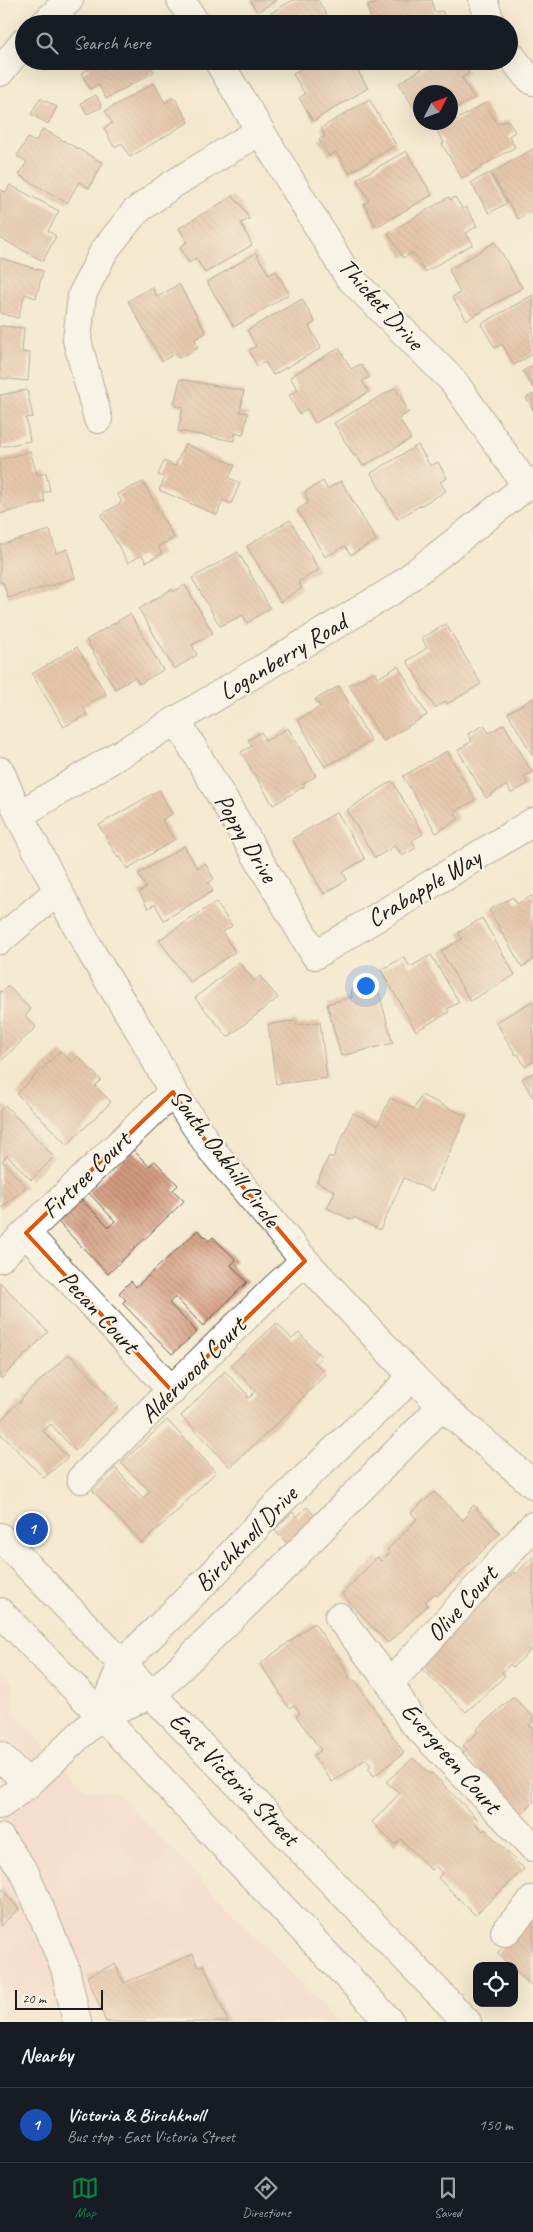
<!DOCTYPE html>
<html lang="en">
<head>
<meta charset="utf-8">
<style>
	body { margin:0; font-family:Caveat,sans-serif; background:#20242c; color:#f1f3f6 }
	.controls { position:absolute; right:15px; bottom:15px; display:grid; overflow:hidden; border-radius:10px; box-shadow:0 5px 20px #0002 }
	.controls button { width:45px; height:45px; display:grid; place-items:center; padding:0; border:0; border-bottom:1px solid #363941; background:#171b24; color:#f1f3f6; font:25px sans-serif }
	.compass { position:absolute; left:413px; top:85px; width:45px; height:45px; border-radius:50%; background:#171b24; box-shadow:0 5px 20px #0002; rotate:48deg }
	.scale { position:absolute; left:15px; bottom:12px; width:88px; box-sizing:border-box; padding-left:5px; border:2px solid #1c1c1c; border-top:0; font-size:14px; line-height:18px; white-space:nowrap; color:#1c1c1c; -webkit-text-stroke:4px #fcf5e5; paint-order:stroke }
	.you { position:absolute; left:365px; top:985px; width:18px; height:18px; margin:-12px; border:4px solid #fff; border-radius:50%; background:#1a73e8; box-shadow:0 0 0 8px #1a73e833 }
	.badge { display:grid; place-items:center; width:32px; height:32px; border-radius:50%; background:#0b8043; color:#fff; font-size:16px; font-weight:700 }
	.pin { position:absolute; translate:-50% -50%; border:2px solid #fff; box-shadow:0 1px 5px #0006 }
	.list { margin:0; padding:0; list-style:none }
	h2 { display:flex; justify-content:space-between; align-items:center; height:65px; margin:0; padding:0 20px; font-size:21px }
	h2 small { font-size:16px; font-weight:400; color:#9ea1a6 }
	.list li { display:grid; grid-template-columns:32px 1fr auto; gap:15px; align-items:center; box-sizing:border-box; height:75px; padding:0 20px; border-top:1px solid #363941 }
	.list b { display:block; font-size:19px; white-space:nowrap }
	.list p { margin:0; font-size:16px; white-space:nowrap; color:#9ea1a6 }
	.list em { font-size:16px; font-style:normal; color:#9ea1a6 }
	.icon { flex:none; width:28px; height:28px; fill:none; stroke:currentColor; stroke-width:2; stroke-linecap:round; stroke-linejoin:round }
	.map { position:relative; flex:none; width:533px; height:2022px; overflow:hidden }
	.search { position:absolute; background:#171b24; box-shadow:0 5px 20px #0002; left:15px; right:15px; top:15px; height:55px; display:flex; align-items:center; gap:12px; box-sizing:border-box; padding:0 18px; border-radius:28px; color:#9ea1a6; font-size:19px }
	.sheet { height:140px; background:#171b24 }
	nav { display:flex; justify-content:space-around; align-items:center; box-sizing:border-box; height:70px; border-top:1px solid #363941; background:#171b24; font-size:14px; color:#9ea1a6 }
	nav a { display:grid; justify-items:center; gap:2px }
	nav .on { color:#0b8043 }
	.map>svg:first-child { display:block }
	.built { fill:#f7d0ce }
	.building { fill:url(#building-back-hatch) }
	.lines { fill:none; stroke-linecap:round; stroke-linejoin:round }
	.minor-casing { stroke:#68645b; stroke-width:30 }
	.major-casing { stroke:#68645b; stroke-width:30 }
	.minor { stroke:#fff; stroke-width:28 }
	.major { stroke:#fff; stroke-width:28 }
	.marked { fill:none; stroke:#de560d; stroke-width:4; stroke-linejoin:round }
	.labels { text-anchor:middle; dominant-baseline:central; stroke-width:4.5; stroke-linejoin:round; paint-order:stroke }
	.street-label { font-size:25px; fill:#1c1c1c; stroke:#fcf5e5 }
</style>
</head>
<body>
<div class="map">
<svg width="533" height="2022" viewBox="0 0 533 2022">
	<defs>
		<pattern id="building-back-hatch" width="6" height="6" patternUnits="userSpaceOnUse" patternTransform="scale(1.25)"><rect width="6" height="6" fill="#d39a80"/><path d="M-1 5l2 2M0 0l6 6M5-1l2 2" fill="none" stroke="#aa7d68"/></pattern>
	</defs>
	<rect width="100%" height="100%" fill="#fcf5e5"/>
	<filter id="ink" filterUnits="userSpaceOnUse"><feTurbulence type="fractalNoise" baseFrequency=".02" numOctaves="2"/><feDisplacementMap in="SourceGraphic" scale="10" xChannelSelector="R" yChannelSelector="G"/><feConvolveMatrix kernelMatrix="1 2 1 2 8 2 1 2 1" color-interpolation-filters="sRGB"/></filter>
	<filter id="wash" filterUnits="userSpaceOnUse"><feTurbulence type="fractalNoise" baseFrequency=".0096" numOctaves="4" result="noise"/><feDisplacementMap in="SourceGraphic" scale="20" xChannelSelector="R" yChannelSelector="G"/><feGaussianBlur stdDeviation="1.12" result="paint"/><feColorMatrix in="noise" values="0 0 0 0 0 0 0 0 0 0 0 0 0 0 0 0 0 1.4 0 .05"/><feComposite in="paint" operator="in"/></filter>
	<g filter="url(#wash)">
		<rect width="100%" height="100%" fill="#f4e9cf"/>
		<polygon class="built" points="0,1669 14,1684 14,1714 86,1789 117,1792 338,2022 0,2022"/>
		<g id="blocks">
			<g class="building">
				<polygon points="250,0 277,0 257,12"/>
				<polygon points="293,0 318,0 331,23 257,24 260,22 259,20"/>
				<polygon points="375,0 432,0 434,12 443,11 444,24 371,24 368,5 376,4"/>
				<polygon points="84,61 148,61 154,72 106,99 98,84 90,89 81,73 89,69"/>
				<polygon points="314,61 352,61 368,88 313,121 299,98 305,94 293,74"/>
				<polygon points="435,61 462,61 469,73 462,78 474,98 450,112 450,92 420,92 420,118 399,83"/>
				<polygon points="154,83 165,103 174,97 189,122 130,157 122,143 114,147 104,128 112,123 105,111"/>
				<polygon points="96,95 102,107 87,114 81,103"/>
				<polygon points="40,98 57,107 48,124 31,114"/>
				<polygon points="369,99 396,145 349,173 336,152 329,156 319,140 325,136 321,128"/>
				<polygon points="485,103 497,124 508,120 515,132 509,136 515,147 462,178 442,144 444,143 437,131"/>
				<polygon points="43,129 103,163 89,188 79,182 67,203 19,175 27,162 17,156 28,138 35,142"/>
				<polygon points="533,149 533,210 518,219 491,173"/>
				<polygon points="406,151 432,195 376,227 364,204 369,200 357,179"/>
				<polygon points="489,173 507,203 489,213 471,183"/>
				<polygon points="10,185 59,211 48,231 56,236 43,261 0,238 0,190 6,192"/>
				<polygon points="233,196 239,204 240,203 249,219 241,223 252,245 205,273 196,258 189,263 180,247 187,242 179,228"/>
				<polygon points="449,197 450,200 455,197 463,209 466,207 477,226 466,233 473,244 425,272 413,252 403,258 388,233"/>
				<polygon points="495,242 522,288 467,320 452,297 460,293 449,270"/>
				<polygon points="256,253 269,275 276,271 289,294 234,327 207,282"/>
				<polygon points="0,258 43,271 36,298 25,294 18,318 0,313"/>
				<polygon points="179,284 206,333 195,339 198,348 179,358 176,353 162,361 128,301 152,287 157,297"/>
				<polygon points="533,295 533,354 514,365 502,344 495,348 481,324"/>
				<polygon points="302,299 315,322 309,326 321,348 273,375 265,362 257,366 249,350 256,346 247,330"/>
				<polygon points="0,326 24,328 22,352 30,353 28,381 0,378"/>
				<polygon points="339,348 351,369 361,364 369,377 362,381 369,392 315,423 307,409 299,414 289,395 298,390 290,377"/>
				<polygon points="533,365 533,388 523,371"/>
				<polygon points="180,379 244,391 240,412 248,413 243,435 235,433 234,441 178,431 183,407 174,405"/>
				<polygon points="395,388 409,412 399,418 411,439 363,466 356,455 354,456 334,423"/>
				<polygon points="27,390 33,417 26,418 30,441 0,447 0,395"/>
				<polygon points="533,394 533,410 526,398"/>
				<polygon points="185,444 235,465 229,478 240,483 231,504 223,500 217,515 159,490 165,478 158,475 164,461 175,466"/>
				<polygon points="418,445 430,466 438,462 447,478 440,482 446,491 397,519 371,473"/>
				<polygon points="30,451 37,475 46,473 50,491 43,493 45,502 0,514 0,460"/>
				<polygon points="323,481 327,489 341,481 376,540 351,555 345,546 325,557 297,510 308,503 305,492"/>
				<polygon points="143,482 174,538 158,546 162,554 146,562 142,555 128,563 101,515 122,502 117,494"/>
				<polygon points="290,520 319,570 298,582 302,588 280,602 247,546"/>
				<polygon points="50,530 56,553 67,549 75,578 8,598 3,582 0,583 0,545"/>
				<polygon points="238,552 270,608 247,623 243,615 220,626 192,578"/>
				<polygon points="185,585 213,633 192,645 197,655 174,669 139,609 172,589 173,592"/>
				<polygon points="130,614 163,670 139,684 135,677 115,689 86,640"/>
				<polygon points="446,624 481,684 447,704 446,701 435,708 407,661 427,648 422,638"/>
				<polygon points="77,647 106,694 83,707 87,714 64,727 32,674"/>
				<polygon points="398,666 427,715 383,741 349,685 374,672 378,678"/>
				<polygon points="339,686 371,741 325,767 298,720 320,707 315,700"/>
				<polygon points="533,698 533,756 508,713"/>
				<polygon points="504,724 532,772 524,777 528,784 511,793 507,785 486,798 458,750 472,741 468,734 484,725 489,733"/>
				<polygon points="288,728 316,776 303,784 305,786 273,805 241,752 252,746 248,740 261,732 266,741"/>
				<polygon points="447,751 475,800 454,812 459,819 436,833 403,776"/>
				<polygon points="392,781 423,834 412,840 416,848 402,856 396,845 375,858 347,810"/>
				<polygon points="159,790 172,814 162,820 174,840 127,869 120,856 118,858 99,825"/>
				<polygon points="337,812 365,859 343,872 347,880 324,894 292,839"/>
				<polygon points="184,846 197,868 205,863 214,879 208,883 213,891 164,920 155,904 148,908 139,892 146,888 138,874"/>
				<polygon points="531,896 533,897 533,960 522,967 489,910 513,897 517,904"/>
				<polygon points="216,902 232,926 222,932 235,952 190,982 159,940"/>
				<polygon points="482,918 515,975 470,1001 441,951 462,939 458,933"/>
				<polygon points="431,955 459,1002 447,1009 449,1012 416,1031 381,970 404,957 410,967"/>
				<polygon points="239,962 254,981 260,976 278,998 228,1037 195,998"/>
				<polygon points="376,983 393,1043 341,1056 327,1004 352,997 351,990"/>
				<polygon points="8,986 31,1010 25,1016 36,1027 0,1062 0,990 2,992"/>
				<polygon points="533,1001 533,1062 525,1067 518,1054 516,1055 496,1022"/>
				<polygon points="296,1021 297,1025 320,1022 327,1078 276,1084 268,1024"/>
				<polygon points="60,1051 72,1062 78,1056 101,1080 95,1086 111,1102 67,1145 17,1094"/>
				<polygon points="533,1073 533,1098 522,1079"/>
				<polygon points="421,1095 466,1116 432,1191 404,1178 380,1230 354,1217 352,1220 327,1208 335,1191 317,1182 329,1156 333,1158 353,1113 378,1125 390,1098 414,1109"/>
				<polygon points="5,1105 54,1157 31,1180 7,1155 2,1161 26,1187 0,1209 0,1110"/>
				<polygon points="133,1150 149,1166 155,1161 178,1185 173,1190 184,1201 108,1274 58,1222 81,1199 109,1227 115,1221 88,1192"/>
				<polygon points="198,1230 209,1241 213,1237 236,1260 231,1265 247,1282 203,1326 175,1297 169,1303 197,1332 172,1354 122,1303 126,1300 119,1293 131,1281 136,1287"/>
				<polygon points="0,1282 48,1332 2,1378 0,1378"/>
				<polygon points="277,1323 292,1339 299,1333 322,1357 315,1363 326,1374 278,1423 230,1467 181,1416 225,1371 248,1395 247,1397 249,1398 256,1391 231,1365"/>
				<polygon points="69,1354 118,1406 75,1451 51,1424 43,1431 68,1457 44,1478 0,1433 0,1422 19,1401 20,1403 22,1400 21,1399 32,1388"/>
				<polygon points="167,1420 216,1472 181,1506 182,1507 142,1543 93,1491 115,1468 143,1498 150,1491 121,1463"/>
				<polygon points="434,1492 463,1520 469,1514 467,1512 474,1505 500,1533 437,1596 434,1594 425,1602 428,1605 388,1643 342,1594 377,1557 381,1561 390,1553 387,1550 417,1519 411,1513"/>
				<polygon points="307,1507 316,1517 288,1544 274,1530 293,1512 297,1517"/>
				<polygon points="533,1557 533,1648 513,1667 510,1664 502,1672 505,1676 466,1712 417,1664 514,1572 515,1574"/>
				<polygon points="314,1623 347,1670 345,1671 352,1682 355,1680 404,1753 374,1776 368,1768 371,1766 366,1759 332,1782 313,1756 321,1750 296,1716 300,1713 294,1705 290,1708 285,1702 279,1693 280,1692 260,1664"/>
				<polygon points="513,1697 533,1717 533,1721 529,1725 533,1729 533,1803 522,1814 462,1754 467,1749 463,1746 478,1732 476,1730"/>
				<polygon points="413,1758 430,1774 432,1773 478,1820 475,1823 483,1831 485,1829 524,1869 475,1915 438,1878 442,1873 435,1866 431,1870 401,1839 395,1845 372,1822 400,1793 386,1782"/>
				<polygon points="0,1887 19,1909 0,1926"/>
				<polygon points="533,1917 533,1987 514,1969 514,1966 510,1966 497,1953"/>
				<polygon points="193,1954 198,1967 204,1965 228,2022 106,2022 87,1976 115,1964 124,1983"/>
			</g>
		</g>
	</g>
	<g filter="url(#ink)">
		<use href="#blocks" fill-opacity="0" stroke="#68645b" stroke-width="1"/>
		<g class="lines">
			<defs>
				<g id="minor">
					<polyline points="181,0 196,24"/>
					<polyline points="483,0 491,24"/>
					<polyline points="44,24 69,0"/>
					<polyline points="509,53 525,74 533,81"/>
					<polyline points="218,61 348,276 454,382 526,485"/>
					<polyline points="0,72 24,42"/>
					<polyline points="98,419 77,340 82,295 104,251 135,212 170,186 260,131"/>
					<polyline points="177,721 315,955 533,822"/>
					<polyline points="0,771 19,815 58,891 94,957 141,1033 173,1092 211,1149 305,1261 413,1377 442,1406 533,1484"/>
					<polyline points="19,815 395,589 533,481"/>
					<polyline points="0,940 58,891"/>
					<polyline points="26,1233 172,1391"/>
					<polyline points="0,1258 173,1092"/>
					<polyline points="81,1479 275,1288 305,1261"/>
					<polyline points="339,1617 390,1683 411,1720 533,1847"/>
					<polyline points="390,1683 533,1526"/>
					<polyline points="101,1715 122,1664 214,1573 270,1512 349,1436 413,1377"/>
					<polyline points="0,1756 28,1784"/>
					<polyline points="0,1805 28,1784 101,1715 153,1694 279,1572 442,1406"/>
					<polyline points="0,1838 25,1873 65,1968 77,2022"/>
					<polyline points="505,1932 533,1900"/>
				</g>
				<g id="major">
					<polyline points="0,1537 467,2022"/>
					<polyline points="0,1612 101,1715 390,2022"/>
				</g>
			</defs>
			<use href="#minor" class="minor-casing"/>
			<use href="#major" class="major-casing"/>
			<use href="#minor" class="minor"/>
			<use href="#major" class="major"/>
		</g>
	</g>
	<path d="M0 0H533V2022H0ZM173,1092l38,57 94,112 -133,130 -146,-158z" fill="#f4e9cf" fill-opacity=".55" fill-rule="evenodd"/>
	<path class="marked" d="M173,1092l38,57 94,112 -133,130 -146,-158z"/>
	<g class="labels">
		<g class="street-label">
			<text transform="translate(381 304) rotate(48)">Thicket Drive</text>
			<text transform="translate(283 657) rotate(-31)">Loganberry Road</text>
			<text transform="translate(246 838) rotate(59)">Poppy Drive</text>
			<text transform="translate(424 888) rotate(-31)">Crabapple Way</text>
			<text transform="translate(225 1158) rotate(53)">South Oakhill Circle</text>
			<text transform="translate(86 1175) rotate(-44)">Firtree Court</text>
			<text transform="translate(99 1312) rotate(47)">Pecan Court</text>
			<text transform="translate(193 1370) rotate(-45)">Alderwood Court</text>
			<text transform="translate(246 1539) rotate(-46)">Birchknoll Drive</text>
			<text transform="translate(462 1604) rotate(-48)">Olive Court</text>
			<text transform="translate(451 1758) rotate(49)">Evergreen Court</text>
			<text transform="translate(234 1779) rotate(46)">East Victoria Street</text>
		</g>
	</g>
</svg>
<div class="controls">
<button><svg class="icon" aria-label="locate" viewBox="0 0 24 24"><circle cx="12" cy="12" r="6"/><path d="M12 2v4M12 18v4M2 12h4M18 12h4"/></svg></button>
</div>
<svg class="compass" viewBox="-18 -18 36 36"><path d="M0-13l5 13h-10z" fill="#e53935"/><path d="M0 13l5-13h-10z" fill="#9ea1a6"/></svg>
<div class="scale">20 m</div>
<div class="you"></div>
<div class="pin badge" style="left:32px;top:1529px;background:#1a4fb4">1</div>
<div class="search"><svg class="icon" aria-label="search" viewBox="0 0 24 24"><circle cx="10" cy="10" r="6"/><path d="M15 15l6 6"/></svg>Search here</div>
</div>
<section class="sheet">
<h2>Nearby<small></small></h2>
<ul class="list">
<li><span class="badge" style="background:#1a4fb4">1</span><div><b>Victoria &amp; Birchknoll</b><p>Bus stop · East Victoria Street</p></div><em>150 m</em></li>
</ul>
</section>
<nav>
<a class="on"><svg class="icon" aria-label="map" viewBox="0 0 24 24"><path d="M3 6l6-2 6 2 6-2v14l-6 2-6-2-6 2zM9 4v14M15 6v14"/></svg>Map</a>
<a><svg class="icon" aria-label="directions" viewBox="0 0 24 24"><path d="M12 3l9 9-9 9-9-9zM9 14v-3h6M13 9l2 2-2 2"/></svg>Directions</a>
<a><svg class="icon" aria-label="saved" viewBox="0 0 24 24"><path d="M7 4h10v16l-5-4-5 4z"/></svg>Saved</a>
</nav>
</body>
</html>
